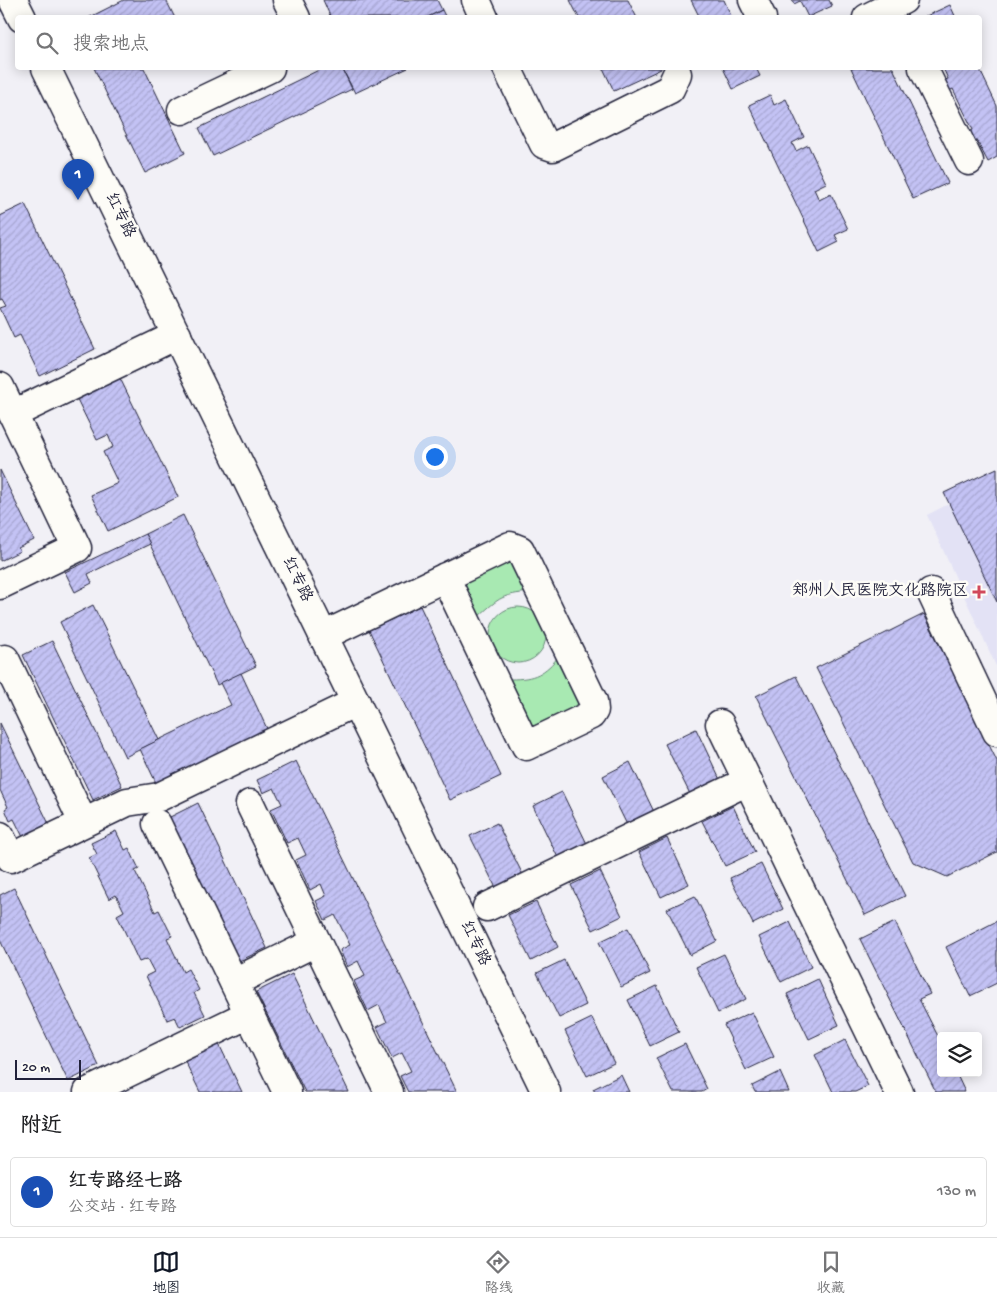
<!DOCTYPE html>
<html lang="zh">
<head>
<meta charset="utf-8">
<style>
	body { margin:0; font-family:"Gochi Hand","LXGW WenKai TC",sans-serif; background:#f2f2f2; color:#202124 }
	.controls { position:absolute; right:15px; bottom:15px; display:grid; overflow:hidden; border-radius:5px; box-shadow:0 2px 12px #0003 }
	.controls button { width:45px; height:45px; display:grid; place-items:center; padding:0; border:0; border-bottom:1px solid #e0e0e0; background:#fff; color:#202124; font:25px sans-serif }
	.scale { position:absolute; left:15px; bottom:12px; width:66px; box-sizing:border-box; padding-left:5px; border:2px solid #22223b; border-top:0; font-size:14px; line-height:18px; white-space:nowrap; color:#22223b; -webkit-text-stroke:4px #fdfcf7; paint-order:stroke }
	.you { position:absolute; left:434px; top:456px; width:18px; height:18px; margin:-12px; border:4px solid #fff; border-radius:50%; background:#1a73e8; box-shadow:0 0 0 8px #1a73e833 }
	.badge { display:grid; place-items:center; width:32px; height:32px; border-radius:50%; background:#111827; color:#fff; font-size:16px; font-weight:700 }
	.pin { position:absolute; translate:-50% -41px; filter:drop-shadow(0 1px 2px #0008) }
	.pin::after { content:''; position:absolute; top:26px; width:18px; height:15px; background:inherit; clip-path:polygon(0 0,100% 0,50% 100%) }
	.list { margin:0; padding:0; list-style:none }
	h2 { display:flex; justify-content:space-between; align-items:center; height:65px; margin:0; padding:0 20px; font-size:21px }
	h2 small { font-size:16px; font-weight:400; color:#757577 }
	.list li { display:grid; grid-template-columns:32px 1fr auto; gap:15px; align-items:center; box-sizing:border-box; height:70px; margin:0 10px 10px; padding:0 10px; border:1px solid #e0e0e0; border-radius:5px }
	.list b { display:block; font-size:19px; white-space:nowrap }
	.list p { margin:0; font-size:16px; white-space:nowrap; color:#757577 }
	.list em { font-size:16px; font-style:normal; color:#757577 }
	.icon { flex:none; width:28px; height:28px; fill:none; stroke:currentColor; stroke-width:2; stroke-linecap:round; stroke-linejoin:round }
	.map { position:relative; flex:none; width:997px; height:1092px; overflow:hidden }
	.search { position:absolute; background:#fff; box-shadow:0 2px 12px #0003; left:15px; right:15px; top:15px; height:55px; display:flex; align-items:center; gap:12px; box-sizing:border-box; padding:0 18px; border-radius:5px; color:#757577; font-size:19px }
	.sheet { height:145px; background:#fff }
	nav { display:flex; justify-content:space-around; align-items:center; box-sizing:border-box; height:70px; border-top:1px solid #e0e0e0; background:#fff; font-size:14px; color:#757577 }
	nav a { display:grid; justify-items:center; gap:2px }
	nav .on { color:#111827 }
	.map>svg:first-child { display:block }
	.built { fill:#e3e2f5 }
	.green { fill:#a8e9b2; stroke:#658676 }
	.building { fill:url(#building-hatch); stroke:#22223b }
	.lines { fill:none; stroke-linecap:round; stroke-linejoin:round }
	.minor-casing { stroke:#22223b; stroke-width:31 }
	.minor { stroke:#fdfcf7; stroke-width:28 }
	.poi-dot { fill:#d1495b; stroke:#fdfcf7; stroke-width:2 }
	.labels { text-anchor:middle; dominant-baseline:central; stroke-width:5; stroke-linejoin:round; paint-order:stroke }
	.street-label { font-size:16px; fill:#22223b; stroke:#fdfcf7 }
	.poi-label { font-size:16px; fill:#22223b; stroke:#fdfcf7; text-anchor:end }
</style>
</head>
<body>
<div class="map">
<svg width="997" height="1092" viewBox="0 0 997 1092">
	<defs>
		<pattern id="building-hatch" width="6" height="6" patternUnits="userSpaceOnUse" patternTransform="scale(1.25)"><rect width="6" height="6" fill="#c3c2f4"/><path d="M-1 1l2-2M0 6l6-6M5 7l2-2" fill="none" stroke="#a7a6d2"/></pattern>
	</defs>
	<rect width="100%" height="100%" fill="#f1f0f6"/>
	<filter id="ink" filterUnits="userSpaceOnUse"><feTurbulence type="fractalNoise" baseFrequency=".02" numOctaves="2"/><feDisplacementMap in="SourceGraphic" scale="10" xChannelSelector="R" yChannelSelector="G"/><feConvolveMatrix kernelMatrix="1 2 1 2 8 2 1 2 1" color-interpolation-filters="sRGB"/></filter>
	<g filter="url(#ink)">
		<polygon class="built" points="997,479 997,668 927,515"/>
		<g class="green">
			<path d="M513,557l17,35c-28,3 -30,5 -51,24l-17,-35z"/>
			<circle cx="518" cy="635" r="28"/>
			<path d="M560,655l26,54 -50,24 -26,-54c25,0 34,-5 50,-24z"/>
		</g>
		<g class="building">
			<polygon points="124,0 166,0 175,18 88,18"/>
			<polygon points="323,0 437,0 442,10 426,18 331,18"/>
			<polygon points="570,0 628,0 637,18 579,18"/>
			<polygon points="691,0 724,0 732,18 700,18"/>
			<polygon points="792,0 829,0 832,6 808,17 800,1 794,4"/>
			<polygon points="950,5 956,18 922,18"/>
			<polygon points="442,10 446,18 426,18"/>
			<polygon points="94,68 144,68 185,153 145,173"/>
			<polygon points="323,68 342,68 352,89 213,156 199,128"/>
			<polygon points="342,68 408,68 355,93"/>
			<polygon points="603,68 661,68 661,69 614,91"/>
			<polygon points="723,68 756,68 760,76 733,89"/>
			<polygon points="851,68 893,68 948,183 913,199"/>
			<polygon points="943,68 979,68 997,106 997,157 988,162 977,141 972,143 967,133 973,130 953,89 947,92 942,81 948,79"/>
			<polygon points="770,95 774,105 786,99 804,137 792,143 796,151 808,145 826,183 814,189 819,200 831,194 848,229 835,235 839,242 819,252 749,105"/>
			<polygon points="25,204 95,349 40,376 20,335 14,338 0,308 6,306 2,299 0,300 0,216"/>
			<polygon points="117,372 178,497 108,531 91,495 118,483 103,452 113,447 108,435 97,440 74,393"/>
			<polygon points="997,468 997,602 944,493"/>
			<polygon points="0,470 34,540 18,548 20,551 0,561"/>
			<polygon points="183,515 256,666 217,685 145,534"/>
			<polygon points="145,534 150,544 88,574 92,583 75,592 65,572"/>
			<polygon points="93,605 159,740 125,757 60,622"/>
			<polygon points="420,606 501,776 450,800 369,630"/>
			<polygon points="924,614 997,761 997,852 947,877 913,862 816,668"/>
			<polygon points="52,641 122,786 93,800 23,655"/>
			<polygon points="241,673 269,733 158,787 140,749 231,705 220,683"/>
			<polygon points="796,676 905,896 865,915 756,696"/>
			<polygon points="0,723 50,826 24,839 14,819 10,821 5,809 8,807 0,790"/>
			<polygon points="696,729 723,786 693,800 665,744"/>
			<polygon points="296,761 457,1092 408,1092 400,1076 411,1071 402,1053 392,1058 377,1027 387,1022 379,1005 368,1011 354,981 365,976 358,961 347,967 340,950 350,945 335,915 325,920 316,901 326,896 321,884 310,890 296,860 306,855 298,838 287,843 271,809 282,804 274,788 263,793 257,780"/>
			<polygon points="630,762 657,818 630,831 603,776"/>
			<polygon points="562,792 590,850 561,864 533,806"/>
			<polygon points="198,803 267,948 237,962 168,818"/>
			<polygon points="733,806 755,852 725,866 702,821"/>
			<polygon points="497,823 526,881 499,894 470,836"/>
			<polygon points="116,831 125,850 129,848 139,869 135,871 155,912 159,910 172,936 167,938 183,972 188,969 199,990 194,993 205,1015 180,1027 175,1017 167,1020 146,976 154,972 147,959 139,962 117,915 124,911 116,895 109,899 89,858 97,854 91,843"/>
			<polygon points="667,838 689,884 661,897 639,852"/>
			<polygon points="761,864 783,909 753,924 730,878"/>
			<polygon points="600,871 622,916 593,930 571,885"/>
			<polygon points="14,888 99,1066 68,1081 0,940 0,895"/>
			<polygon points="695,896 717,941 690,955 667,909"/>
			<polygon points="536,902 558,947 531,961 508,915"/>
			<polygon points="997,921 997,983 970,996 946,947"/>
			<polygon points="790,922 811,967 781,982 759,937"/>
			<polygon points="895,922 930,994 919,999 941,1042 941,1073 956,1073 965,1092 936,1092 860,939"/>
			<polygon points="628,928 650,973 621,987 599,942"/>
			<polygon points="724,954 746,999 718,1013 696,967"/>
			<polygon points="564,960 586,1005 559,1018 537,973"/>
			<polygon points="292,974 349,1092 305,1092 256,992"/>
			<polygon points="818,979 839,1025 809,1039 787,994"/>
			<polygon points="657,986 679,1032 650,1046 628,1000"/>
			<polygon points="752,1012 774,1057 746,1070 724,1025"/>
			<polygon points="592,1018 614,1063 587,1076 565,1031"/>
			<polygon points="217,1040 242,1092 200,1092 183,1057"/>
			<polygon points="845,1040 868,1086 855,1092 833,1092 815,1055"/>
			<polygon points="685,1044 707,1089 702,1092 673,1092 656,1058"/>
			<polygon points="780,1072 789,1092 755,1092 752,1086"/>
			<polygon points="621,1075 629,1092 595,1092 593,1089"/>
		</g>
		<g class="lines">
			<defs>
				<g id="minor">
					<polyline points="13,0 22,18"/>
					<polyline points="287,0 296,18"/>
					<polyline points="476,0 484,18"/>
					<polyline points="753,0 762,18"/>
					<polyline points="867,18 903,0"/>
					<polyline points="46,68 546,1092"/>
					<polyline points="507,68 544,144 553,147 670,89 677,74"/>
					<polyline points="923,68 969,161"/>
					<polyline points="182,110 270,68"/>
					<polyline points="0,387 77,548 0,585"/>
					<polyline points="13,414 177,335"/>
					<polyline points="931,592 997,732"/>
					<polyline points="323,636 510,546 520,550 593,701 594,710 591,715 526,746 445,577"/>
					<polyline points="5,659 83,822"/>
					<polyline points="720,724 899,1092"/>
					<polyline points="250,804 389,1092"/>
					<polyline points="157,824 287,1092"/>
					<polyline points="0,836 11,858 127,802 159,797 356,702"/>
					<polyline points="487,907 748,781"/>
					<polyline points="234,982 316,942"/>
					<polyline points="88,1092 249,1014"/>
				</g>
			</defs>
			<use href="#minor" class="minor-casing"/>
			<use href="#minor" class="minor"/>
		</g>
	</g>
	<path class="poi-dot" d="M976.5 584.5h5v5h5v5h-5v5h-5v-5h-5v-5h5z"/>
	<g class="labels">
		<g class="street-label">
			<text transform="translate(119 216) rotate(64)">红专路</text>
			<text transform="translate(296 580) rotate(64)">红专路</text>
			<text transform="translate(474 944) rotate(64)">红专路</text>
		</g>
		<g class="poi-label">
			<text x="968" y="592">郑州人民医院文化路院区</text>
		</g>
	</g>
</svg>
<div class="controls">
<button><svg class="icon" aria-label="layers" viewBox="0 0 24 24"><path d="M12 4l9 5-9 5-9-5zM3 14l9 5 9-5"/></svg></button>
</div>
<div class="scale">20 m</div>
<div class="you"></div>
<div class="pin badge" style="left:78px;top:200px;background:#1a4fb4">1</div>
<div class="search"><svg class="icon" aria-label="search" viewBox="0 0 24 24"><circle cx="10" cy="10" r="6"/><path d="M15 15l6 6"/></svg>搜索地点</div>
</div>
<section class="sheet">
<h2>附近<small></small></h2>
<ul class="list">
<li><span class="badge" style="background:#1a4fb4">1</span><div><b>红专路经七路</b><p>公交站 · 红专路</p></div><em>130 m</em></li>
</ul>
</section>
<nav>
<a class="on"><svg class="icon" aria-label="map" viewBox="0 0 24 24"><path d="M3 6l6-2 6 2 6-2v14l-6 2-6-2-6 2zM9 4v14M15 6v14"/></svg>地图</a>
<a><svg class="icon" aria-label="directions" viewBox="0 0 24 24"><path d="M12 3l9 9-9 9-9-9zM9 14v-3h6M13 9l2 2-2 2"/></svg>路线</a>
<a><svg class="icon" aria-label="saved" viewBox="0 0 24 24"><path d="M7 4h10v16l-5-4-5 4z"/></svg>收藏</a>
</nav>
</body>
</html>
